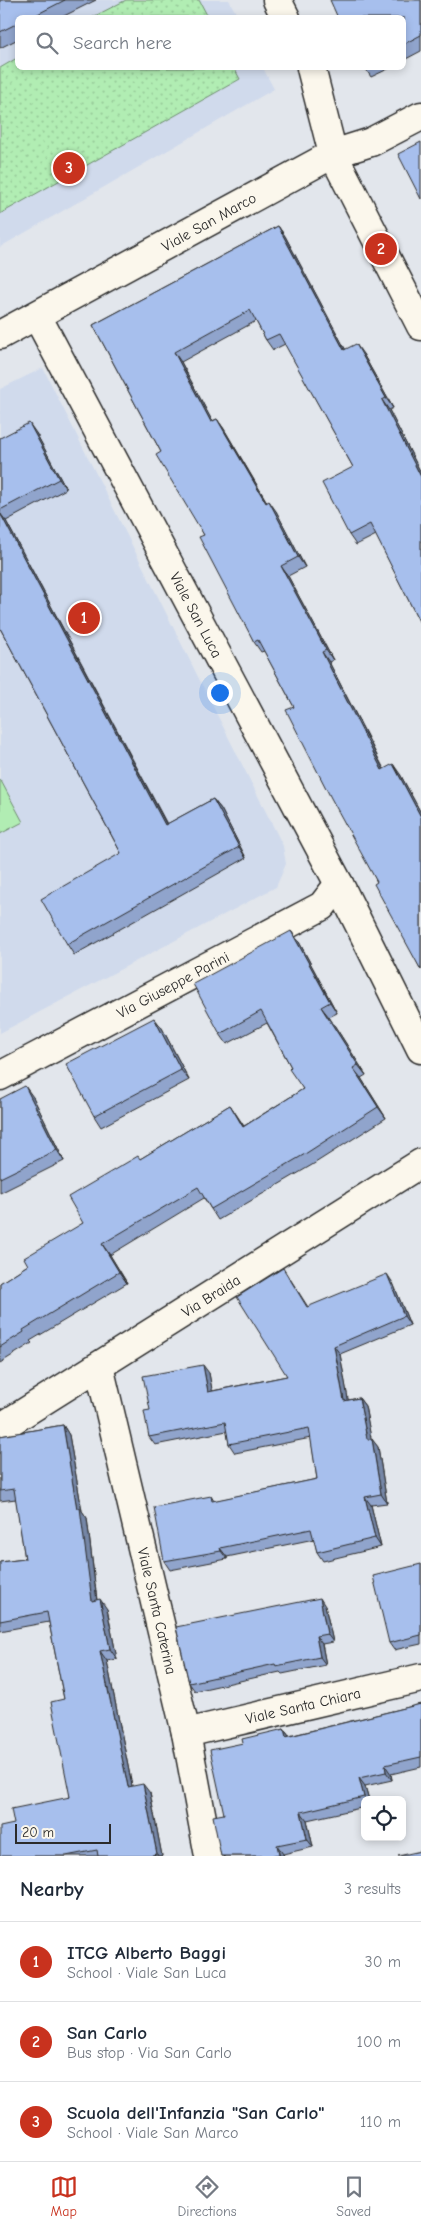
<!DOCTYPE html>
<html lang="en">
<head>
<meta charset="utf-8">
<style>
	body { margin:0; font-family:"Comic Neue",sans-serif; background:#f2f2f3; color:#1f2937 }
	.controls { position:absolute; right:15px; bottom:15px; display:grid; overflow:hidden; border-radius:8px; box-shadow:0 2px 8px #0003 }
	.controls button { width:45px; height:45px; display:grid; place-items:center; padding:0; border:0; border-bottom:1px solid #e0e1e3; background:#fff; color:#1f2937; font:25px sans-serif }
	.scale { position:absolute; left:15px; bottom:12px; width:96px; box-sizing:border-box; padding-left:5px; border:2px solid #2b2b2b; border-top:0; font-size:14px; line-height:18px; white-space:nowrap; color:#2b2b2b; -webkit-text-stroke:4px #fbf7ec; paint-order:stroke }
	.you { position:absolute; left:219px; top:692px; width:18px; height:18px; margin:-12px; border:4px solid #fff; border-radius:50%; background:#1a73e8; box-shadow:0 0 0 8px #1a73e833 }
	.badge { display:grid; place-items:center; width:32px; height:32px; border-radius:50%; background:#c8321e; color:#fff; font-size:16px; font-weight:700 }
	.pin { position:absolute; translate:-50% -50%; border:2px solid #fff; box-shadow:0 1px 5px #0006 }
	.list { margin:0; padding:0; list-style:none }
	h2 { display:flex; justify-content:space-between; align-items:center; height:65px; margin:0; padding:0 20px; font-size:21px }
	h2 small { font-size:16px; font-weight:400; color:#747a83 }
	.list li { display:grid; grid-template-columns:32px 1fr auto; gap:15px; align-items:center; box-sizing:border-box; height:80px; padding:0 20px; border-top:1px solid #e0e1e3 }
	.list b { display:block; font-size:19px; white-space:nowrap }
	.list p { margin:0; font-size:16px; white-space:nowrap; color:#747a83 }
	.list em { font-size:16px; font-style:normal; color:#747a83 }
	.icon { flex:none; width:28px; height:28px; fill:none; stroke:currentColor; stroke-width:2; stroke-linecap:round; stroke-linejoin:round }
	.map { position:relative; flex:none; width:421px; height:1856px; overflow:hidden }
	.search { position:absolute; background:#fff; box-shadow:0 2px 8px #0003; left:15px; right:15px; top:15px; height:55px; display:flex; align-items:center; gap:12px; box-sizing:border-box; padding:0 18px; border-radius:8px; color:#747a83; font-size:19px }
	.sheet { height:305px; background:#fff }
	nav { display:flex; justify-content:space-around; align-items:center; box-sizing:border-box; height:70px; border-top:1px solid #e0e1e3; background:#fff; font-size:14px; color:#747a83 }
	nav a { display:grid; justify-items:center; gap:2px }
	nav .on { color:#c8321e }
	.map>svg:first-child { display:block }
	.built { fill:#d0daec }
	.grass { fill:#b1edb3; stroke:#6e8c6f }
	.park { fill:url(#park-dots); stroke:#6e8c6f }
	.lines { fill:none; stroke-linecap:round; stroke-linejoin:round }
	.minor-casing { stroke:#2b2b2b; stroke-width:31 }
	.minor { stroke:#fbf7ec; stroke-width:28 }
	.wall { fill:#90a4cc; stroke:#2b2b2b }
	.shaded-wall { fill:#7586a6; stroke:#2b2b2b }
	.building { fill:#a7bfed; stroke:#2b2b2b }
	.labels { text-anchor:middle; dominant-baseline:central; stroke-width:4; stroke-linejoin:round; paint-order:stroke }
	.street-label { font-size:15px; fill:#2b2b2b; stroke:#fbf7ec }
</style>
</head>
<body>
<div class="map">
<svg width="421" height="1856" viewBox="0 0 421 1856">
	<defs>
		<pattern id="park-dots" width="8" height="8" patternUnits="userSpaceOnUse" patternTransform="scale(1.25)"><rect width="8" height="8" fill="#b1edb3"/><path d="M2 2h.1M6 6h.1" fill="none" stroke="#98cb9a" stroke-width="1.8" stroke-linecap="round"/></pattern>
	</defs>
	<rect width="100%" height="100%" fill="#e2e6ec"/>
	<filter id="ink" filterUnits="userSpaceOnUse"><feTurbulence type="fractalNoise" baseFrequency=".02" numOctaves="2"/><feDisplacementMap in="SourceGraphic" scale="10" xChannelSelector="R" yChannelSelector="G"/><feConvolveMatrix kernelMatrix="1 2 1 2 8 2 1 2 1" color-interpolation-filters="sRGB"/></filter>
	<g filter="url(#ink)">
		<g class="built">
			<polygon points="0,0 229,0 238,17 18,18 18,68 263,68 274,89 0,247"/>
			<polygon points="43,368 283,846 286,864 276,887 0,1033 0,389"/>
		</g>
		<polygon class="grass" points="0,779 23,822 0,834"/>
		<g class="park">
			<polygon points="126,0 199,0 208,17 93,17"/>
			<polygon points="17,58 18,68 234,68 240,79 0,214 0,68"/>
		</g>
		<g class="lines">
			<defs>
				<g id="minor">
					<polyline points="277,0 286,18"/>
					<polyline points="311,68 333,154 421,326"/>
					<polyline points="37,316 339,884 421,1049"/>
					<polyline points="0,335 333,154 371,142 421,116"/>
					<polyline points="0,1076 322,906 339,884"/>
					<polyline points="99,1366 186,1733 209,1856"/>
					<polyline points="0,1428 421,1163"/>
					<polyline points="186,1733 421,1678"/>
				</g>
			</defs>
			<use href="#minor" class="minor-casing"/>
			<use href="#minor" class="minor"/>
		</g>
		<g class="wall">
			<polygon points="0,0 96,0 60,18 18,18 18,39 0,48"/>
			<polygon points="421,0 421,51 404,60 404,18"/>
			<polygon points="365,68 390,68 371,77"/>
			<polygon points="278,226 285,236 345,349 363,354 393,408 389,410 421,473 421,625 376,535 356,545 349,535 353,467 285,344 273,350 266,340 256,321 181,362 212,421 217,419 224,429 267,502 276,511 305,567 288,576 333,660 329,662 384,769 400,774 421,813 421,970 377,882 294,707 264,651 261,652 254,642 204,535 161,452 93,325"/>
			<polygon points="36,433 66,489 6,521 167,824 213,799 221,809 246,858 74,955 67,944 121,853 0,628 0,438"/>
			<polygon points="291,931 299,942 337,1013 329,1017 366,1075 361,1078 386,1118 312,1165 218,1220 204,1198 110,1255 127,1283 30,1341 32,1343 0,1363 0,1283 28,1265 83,1223 140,1159 230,1105 244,1126 303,1089 267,1023 227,1044 220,1034"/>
			<polygon points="154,1018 162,1028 189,1080 101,1127 94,1116"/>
			<polygon points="33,1097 64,1161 0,1193 0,1099"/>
			<polygon points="289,1277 308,1307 393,1283 410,1325 340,1354 348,1400 359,1398 365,1406 371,1439 378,1447 387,1503 371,1505 381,1547 323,1561 317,1552 314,1539 227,1557 227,1559 170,1570 164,1561 211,1496 214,1501 317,1479 311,1438 235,1453 229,1444 227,1431 155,1445 149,1437 150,1410 209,1373 212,1391 287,1376"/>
			<polygon points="63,1425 69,1435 82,1511 87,1518 97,1600 107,1609 117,1659 107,1661 132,1786 150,1793 162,1856 0,1856 14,1824 70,1797 64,1699 49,1622 0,1631 0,1562 25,1559 16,1499 0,1501 0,1436"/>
			<polygon points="421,1564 421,1644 394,1650 389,1643"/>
			<polygon points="325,1606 333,1642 322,1644 326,1665 282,1674 280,1672 195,1691 189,1683"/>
			<polygon points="421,1704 421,1767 391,1774 392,1780 365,1786 369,1800 365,1800 365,1807 307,1820 313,1847 283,1854 284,1856 221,1856 224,1814 243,1743 284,1729 289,1736"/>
		</g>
		<g class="shaded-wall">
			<polygon points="278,226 285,236 351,360 344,350"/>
			<polygon points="356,344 363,354 393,408 386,398"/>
			<polygon points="174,352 181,362 218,432 211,422"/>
			<polygon points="382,400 389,410 421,473 421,477"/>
			<polygon points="217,419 224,429 273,513 266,503"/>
			<polygon points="29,423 36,433 66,489 59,479"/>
			<polygon points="269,501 276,511 305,567 298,557"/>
			<polygon points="0,513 6,521 172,835 165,825"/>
			<polygon points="281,566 288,576 333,660 326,650"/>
			<polygon points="322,652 329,662 389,780 382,770"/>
			<polygon points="393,764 400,774 421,813 421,817"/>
			<polygon points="213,799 221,809 246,858 239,847"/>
			<polygon points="291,931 299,942 337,1013 330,1002"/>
			<polygon points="321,1007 329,1017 366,1075 358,1065"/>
			<polygon points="154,1018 162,1028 189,1080 181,1070"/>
			<polygon points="353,1068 361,1078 386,1118 378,1107"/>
			<polygon points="25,1086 33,1097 64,1161 57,1150"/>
			<polygon points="230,1105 237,1116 250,1137 243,1127"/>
			<polygon points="102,1244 110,1255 127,1283 119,1272"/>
			<polygon points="387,1274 393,1283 410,1325 404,1316"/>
			<polygon points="334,1346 340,1354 350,1410 344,1401"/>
			<polygon points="203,1365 209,1373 214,1400 208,1392"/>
			<polygon points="359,1398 365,1406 373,1448 367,1439"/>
			<polygon points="63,1425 69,1435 82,1511 87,1518 98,1610 92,1601"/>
			<polygon points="372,1439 378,1447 387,1503 381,1494"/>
			<polygon points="365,1497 371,1505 381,1547 375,1538"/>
			<polygon points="220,1548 227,1557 227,1559 221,1551"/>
			<polygon points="320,1598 325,1606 333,1642 327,1634"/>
			<polygon points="100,1599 107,1609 117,1659 110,1649"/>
			<polygon points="316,1636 322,1644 326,1665 320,1657"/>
			<polygon points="100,1651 107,1661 134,1796 128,1787"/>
			<polygon points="284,1729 290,1738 286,1737"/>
			<polygon points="385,1765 391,1774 392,1780 386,1772"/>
			<polygon points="359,1778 365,1786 369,1800 366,1800 364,1797"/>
			<polygon points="143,1784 150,1793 162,1856 158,1856 157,1854"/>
			<polygon points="301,1812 307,1820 313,1847 307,1839"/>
			<polygon points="277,1845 283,1854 284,1856 280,1856 279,1854"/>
		</g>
		<g class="building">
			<polygon points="0,0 65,0 30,18 18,18 18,23 0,32"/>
			<polygon points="330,0 421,0 421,35 404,44 404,18 338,18"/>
			<polygon points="421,142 421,199 398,154"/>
			<polygon points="278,226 344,350 356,344 386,398 382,400 421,477 421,625 370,524 349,535 322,483 353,467 279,334 266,340 250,310 174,352 211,422 217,419 266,503 269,501 298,557 281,566 326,650 322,652 382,770 393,764 421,817 421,970 374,884 377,882 331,798 286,710 294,707 258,640 254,642 199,537 204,535 156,455 161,452 93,325"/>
			<polygon points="29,423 59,479 0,510 0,438"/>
			<polygon points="0,513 165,825 213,799 239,847 67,944 41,899 121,853 0,628"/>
			<polygon points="291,931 330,1002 321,1007 358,1065 353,1068 378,1107 305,1154 211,1209 198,1187 102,1244 119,1272 23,1330 24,1332 0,1347 0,1283 28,1265 24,1258 83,1223 68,1197 138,1156 140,1159 230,1105 243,1127 303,1089 289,1069 291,1067 261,1011 220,1034 193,984"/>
			<polygon points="154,1018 181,1070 94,1116 66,1064"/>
			<polygon points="25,1086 57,1150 0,1178 0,1099"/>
			<polygon points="283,1268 307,1307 387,1274 404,1316 334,1346 344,1401 359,1398 367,1439 372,1439 381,1494 365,1497 375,1538 317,1552 311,1529 220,1548 221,1551 164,1561 154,1507 211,1496 212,1501 317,1479 309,1428 229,1444 225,1422 149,1437 144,1411 150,1410 143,1376 203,1365 208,1392 287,1376 237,1297"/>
			<polygon points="63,1425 77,1509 80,1508 92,1601 100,1599 110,1649 100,1651 128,1787 143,1784 157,1854 152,1855 152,1856 98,1856 97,1850 66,1856 0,1856 0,1827 14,1824 11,1809 70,1797 51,1702 64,1699 47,1612 0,1621 0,1562 25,1559 14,1489 0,1491 0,1436"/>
			<polygon points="421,1564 421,1635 389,1643 373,1576"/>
			<polygon points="320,1598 327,1634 316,1636 320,1657 276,1666 275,1664 189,1683 176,1627"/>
			<polygon points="421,1704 421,1757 385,1765 386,1772 359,1778 364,1797 301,1812 307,1839 277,1845 279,1854 270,1856 221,1856 213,1816 224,1814 210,1750 243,1743 242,1739 284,1729 286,1737"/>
			<polygon points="421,1851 421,1856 398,1856"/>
		</g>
	</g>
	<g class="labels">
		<g class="street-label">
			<text transform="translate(209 222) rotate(-29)">Viale San Marco</text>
			<text transform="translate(196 615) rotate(62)">Viale San Luca</text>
			<text transform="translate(173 985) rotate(-28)">Via Giuseppe Parini</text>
			<text transform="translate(211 1296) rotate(-32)">Via Braida</text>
			<text transform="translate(157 1611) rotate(77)">Viale Santa Caterina</text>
			<text transform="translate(303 1706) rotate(-13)">Viale Santa Chiara</text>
		</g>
	</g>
</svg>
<div class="controls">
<button><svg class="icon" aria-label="locate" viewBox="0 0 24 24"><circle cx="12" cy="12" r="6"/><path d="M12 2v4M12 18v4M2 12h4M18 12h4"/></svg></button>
</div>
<div class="scale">20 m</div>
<div class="you"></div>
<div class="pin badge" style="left:84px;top:618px">1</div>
<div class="pin badge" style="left:381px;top:249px">2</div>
<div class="pin badge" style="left:69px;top:168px">3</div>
<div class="search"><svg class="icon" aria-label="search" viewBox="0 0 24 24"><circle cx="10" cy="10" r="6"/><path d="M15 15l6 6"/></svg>Search here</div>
</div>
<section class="sheet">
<h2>Nearby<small>3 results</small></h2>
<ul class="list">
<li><span class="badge">1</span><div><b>ITCG Alberto Baggi</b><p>School · Viale San Luca</p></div><em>30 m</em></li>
<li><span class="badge">2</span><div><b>San Carlo</b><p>Bus stop · Via San Carlo</p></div><em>100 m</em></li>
<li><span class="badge">3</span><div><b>Scuola dell'Infanzia &quot;San Carlo&quot;</b><p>School · Viale San Marco</p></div><em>110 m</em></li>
</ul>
</section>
<nav>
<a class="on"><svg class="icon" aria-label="map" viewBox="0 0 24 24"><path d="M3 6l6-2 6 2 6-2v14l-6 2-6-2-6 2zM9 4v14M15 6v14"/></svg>Map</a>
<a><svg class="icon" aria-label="directions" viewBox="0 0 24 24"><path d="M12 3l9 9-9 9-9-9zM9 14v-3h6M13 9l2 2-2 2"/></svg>Directions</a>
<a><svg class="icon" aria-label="saved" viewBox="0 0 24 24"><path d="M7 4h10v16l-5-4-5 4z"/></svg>Saved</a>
</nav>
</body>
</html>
